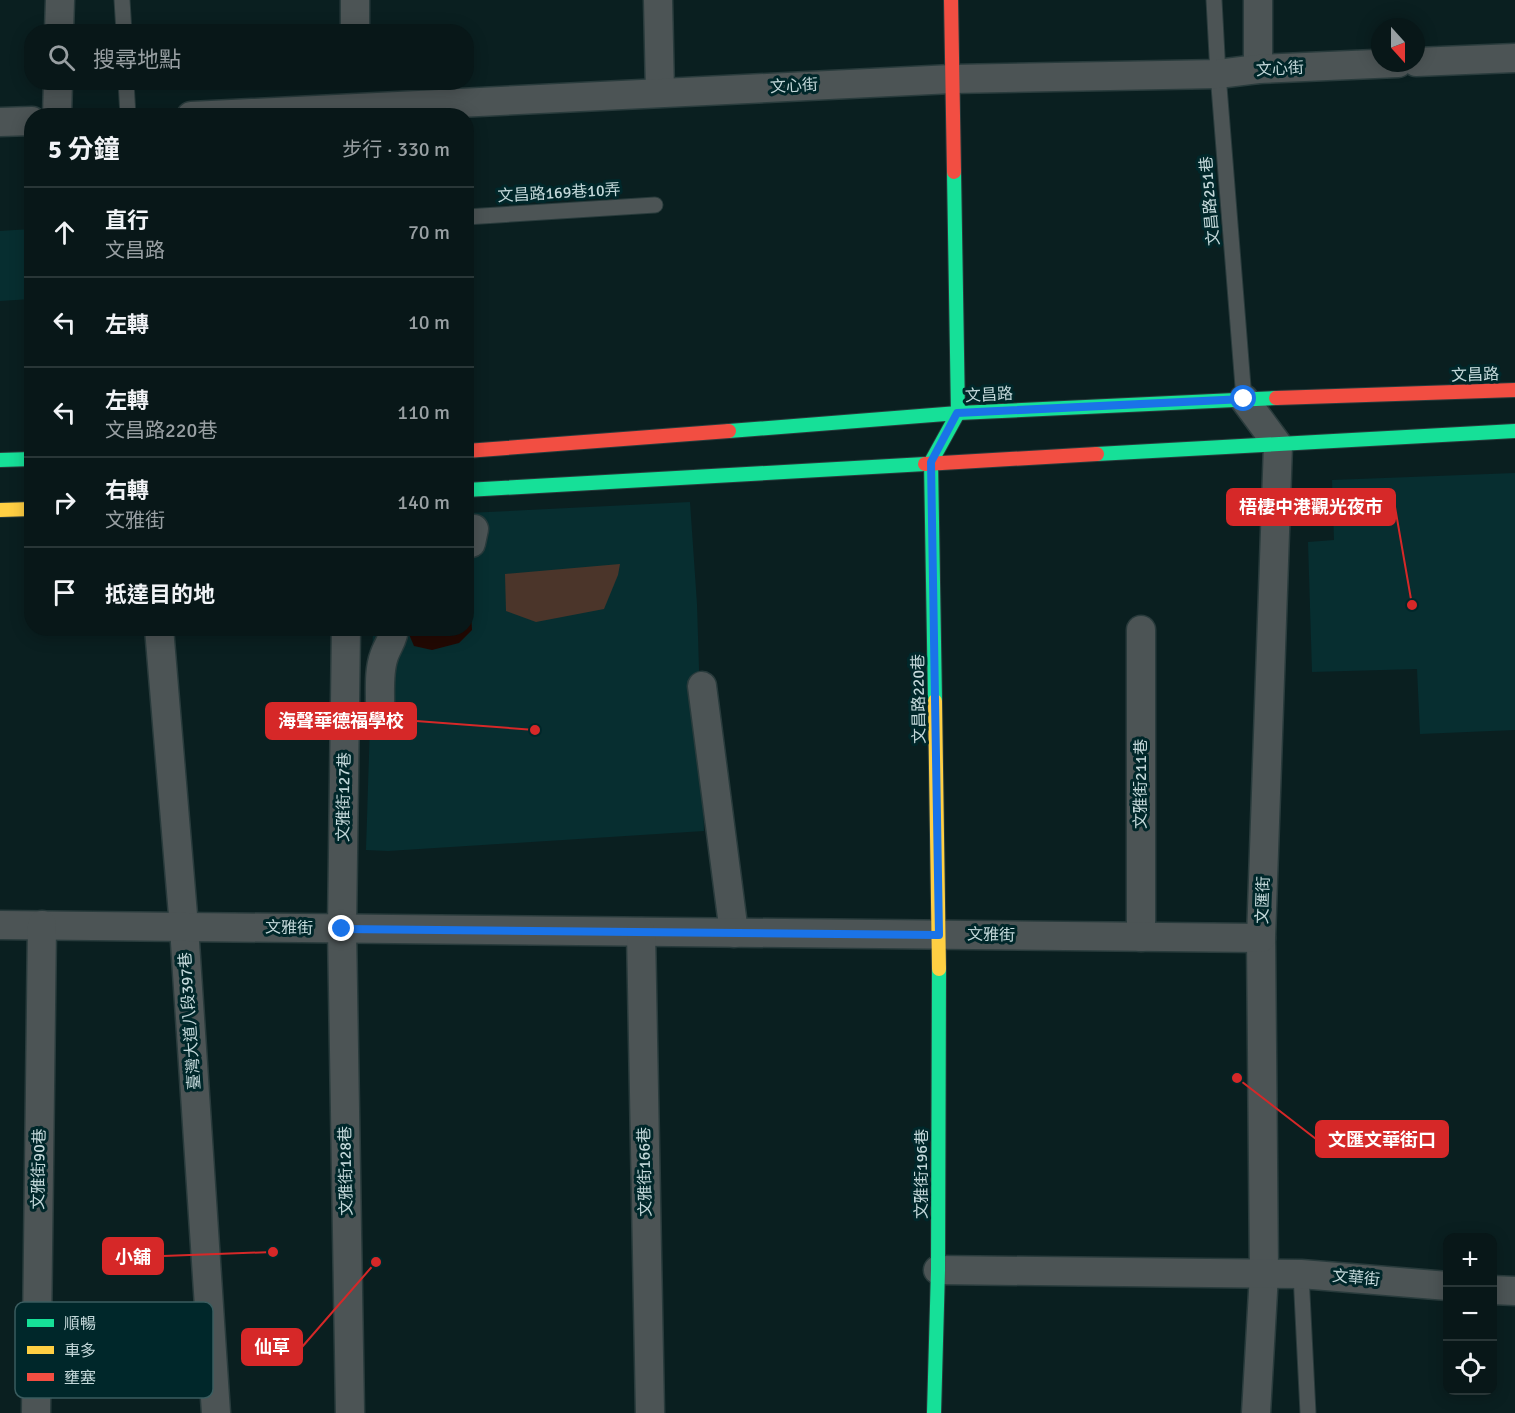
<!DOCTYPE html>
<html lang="zh-TW">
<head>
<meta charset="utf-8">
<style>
	body { margin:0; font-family:Signika,"Noto Sans TC",sans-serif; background:#112021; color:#f1f3f6 }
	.controls { position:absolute; right:18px; bottom:18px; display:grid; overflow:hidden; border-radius:12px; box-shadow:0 3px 15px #0003 }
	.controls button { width:54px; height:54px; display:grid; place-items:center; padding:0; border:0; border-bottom:2px solid #293637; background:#081718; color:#f1f3f6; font:30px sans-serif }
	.compass { position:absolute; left:1371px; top:18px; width:54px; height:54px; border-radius:50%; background:#081718; box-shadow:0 3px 15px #0003; rotate:159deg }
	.stop { position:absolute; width:18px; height:18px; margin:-14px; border:4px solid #1a73e8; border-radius:50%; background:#fff }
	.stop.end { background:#1a73e8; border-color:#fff; box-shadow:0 2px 6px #0008 }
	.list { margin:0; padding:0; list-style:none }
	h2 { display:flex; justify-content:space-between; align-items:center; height:78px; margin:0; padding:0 24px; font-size:26px }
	h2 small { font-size:20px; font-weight:400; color:#989fa2 }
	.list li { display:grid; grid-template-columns:39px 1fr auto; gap:18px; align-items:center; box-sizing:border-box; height:90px; padding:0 24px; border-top:2px solid #293637 }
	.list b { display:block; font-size:22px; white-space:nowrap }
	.list p { margin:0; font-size:20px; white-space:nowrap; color:#989fa2 }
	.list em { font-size:20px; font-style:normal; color:#989fa2 }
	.icon { flex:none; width:33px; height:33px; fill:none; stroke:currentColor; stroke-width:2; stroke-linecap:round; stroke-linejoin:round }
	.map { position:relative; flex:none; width:1515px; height:1413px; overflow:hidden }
	.search { position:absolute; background:#081718; box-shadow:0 3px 15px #0003; left:24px; top:24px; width:450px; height:66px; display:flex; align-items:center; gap:15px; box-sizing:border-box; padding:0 21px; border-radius:24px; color:#989fa2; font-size:22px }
	.panel { position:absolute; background:#081718; box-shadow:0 3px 15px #0003; left:24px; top:108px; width:450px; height:528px; border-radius:24px }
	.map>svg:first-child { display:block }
	.built { fill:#072e30 }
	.green { fill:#4b352a }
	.water { fill:#230903 }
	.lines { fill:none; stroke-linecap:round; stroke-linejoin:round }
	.lane-casing { stroke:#293b3c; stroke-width:17 }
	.street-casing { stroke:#293b3c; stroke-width:31 }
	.fast-casing { stroke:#293b3c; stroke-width:16 }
	.slow-casing { stroke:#293b3c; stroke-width:16 }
	.jam-casing { stroke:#293b3c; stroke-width:16 }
	.lane { stroke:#4c5455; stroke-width:15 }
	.street { stroke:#4c5455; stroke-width:28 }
	.fast { stroke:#16e098; stroke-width:14 }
	.slow { stroke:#ffcf43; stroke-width:14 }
	.jam { stroke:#f24e42; stroke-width:14 }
	.route { stroke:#1a73e8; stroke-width:8 }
	.labels { text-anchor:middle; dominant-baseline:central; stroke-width:6; stroke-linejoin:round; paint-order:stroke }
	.street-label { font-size:16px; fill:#c3d8da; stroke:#00272a }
	.key { fill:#00272a; stroke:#3a5c5f; stroke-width:1.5 }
	.key-label { font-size:16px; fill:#c3d8da }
	.leader { fill:none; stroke:#d62828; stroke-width:2 }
	.callout-dot { fill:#d62828; stroke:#00272a; stroke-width:2 }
	.callout { fill:#d62828; stroke:#d62828; stroke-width:2 }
	.callout-label { font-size:18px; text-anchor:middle; font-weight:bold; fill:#fff }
</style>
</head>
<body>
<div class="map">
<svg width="1515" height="1413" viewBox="0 0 1515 1413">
	<rect width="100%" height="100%" fill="#0a1f20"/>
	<g class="built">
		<polygon points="31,229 31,299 0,301 0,231"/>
		<polygon points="1515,473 1515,730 1420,734 1417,669 1312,672 1308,542 1334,540 1332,480"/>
		<polygon points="690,502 697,604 704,831 388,851 366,850 373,629 466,628 467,513"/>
	</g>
	<polygon class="green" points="620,564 618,575 604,609 536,622 506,611 505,574"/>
	<polygon class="water" points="467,607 471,611 472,630 459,643 432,650 414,646 408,632 408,629 466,628"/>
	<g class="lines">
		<defs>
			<g id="lane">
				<polyline points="122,0 124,32"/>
				<polyline points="1214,0 1218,74 1244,399"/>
				<polyline points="126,82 128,116"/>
				<polyline points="466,217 655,205"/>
				<polyline points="1301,1274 1308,1413"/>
			</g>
			<g id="street">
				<polyline points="355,0 355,32"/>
				<polyline points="658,0 660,92"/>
				<polyline points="1258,0 1258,69"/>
				<polyline points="59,32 60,0"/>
				<polyline points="1416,62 1515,58"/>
				<polyline points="57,116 58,82"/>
				<polyline points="191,116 952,79 1218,74 1258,69 1398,63"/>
				<polyline points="0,122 32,121"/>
				<polyline points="1244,399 1278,445 1261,938 1264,1274 1256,1413"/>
				<polyline points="466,544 471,543 474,529"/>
				<polyline points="159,628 184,927 216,1413"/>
				<polyline points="346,628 342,929 350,1413"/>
				<polyline points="1141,630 1141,937"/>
				<polyline points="702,686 734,933"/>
				<path d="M380,701c0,-15 -1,-31 4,-45 3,-10 10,-17 10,-28"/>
				<polyline points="0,925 1261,938"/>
				<polyline points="641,932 650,1413"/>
				<polyline points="938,1270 1301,1274 1448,1286"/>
				<polyline points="1492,1290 1515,1291"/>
				<polyline points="36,1413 42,925"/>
			</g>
			<g id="fast">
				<polyline points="729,431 958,413 1276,398"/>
				<polyline points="1097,454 1515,431"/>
				<polyline points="0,460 32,459"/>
				<polyline points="466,490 925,464"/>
				<polyline points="935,701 931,462 958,413 954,172"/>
				<polyline points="934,1413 938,1270 939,969"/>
			</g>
			<g id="slow">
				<polyline points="0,510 32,509"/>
				<polyline points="935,701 939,969"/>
			</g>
			<g id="jam">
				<polyline points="951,0 954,172"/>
				<polyline points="1276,398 1515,390"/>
				<polyline points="466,451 729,431"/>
				<polyline points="925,464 1097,454"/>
			</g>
		</defs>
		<use href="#lane" class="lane-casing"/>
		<use href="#street" class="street-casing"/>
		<use href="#fast" class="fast-casing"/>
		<use href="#slow" class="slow-casing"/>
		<use href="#jam" class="jam-casing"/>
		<use href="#lane" class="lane"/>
		<use href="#street" class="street"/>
		<use href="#fast" class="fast"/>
		<use href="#slow" class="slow"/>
		<use href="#jam" class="jam"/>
	</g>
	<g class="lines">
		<polyline class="route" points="342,929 939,935 931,462 957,413 1244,399"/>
	</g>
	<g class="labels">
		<g class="street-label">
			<text transform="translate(1280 69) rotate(-3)">文心街</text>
			<text transform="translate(794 86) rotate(-3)">文心街</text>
			<text transform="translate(559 193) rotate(-3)">文昌路169巷10弄</text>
			<text transform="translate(1210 201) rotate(-95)">文昌路251巷</text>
			<text transform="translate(1475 375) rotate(-2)">文昌路</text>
			<text transform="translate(989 395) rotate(-3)">文昌路</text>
			<text transform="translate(919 699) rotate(-91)">文昌路220巷</text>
			<text transform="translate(1141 784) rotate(-90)">文雅街211巷</text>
			<text transform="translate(344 797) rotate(-89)">文雅街127巷</text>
			<text transform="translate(1263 900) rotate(-88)">文匯街</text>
			<text transform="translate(289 928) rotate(1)">文雅街</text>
			<text transform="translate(991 935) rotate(1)">文雅街</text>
			<text transform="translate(190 1021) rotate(-94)">臺灣大道八段397巷</text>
			<text transform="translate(39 1169) rotate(-89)">文雅街90巷</text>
			<text transform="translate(346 1171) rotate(-91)">文雅街128巷</text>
			<text transform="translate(645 1172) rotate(-91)">文雅街166巷</text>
			<text transform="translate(922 1174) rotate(-90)">文雅街196巷</text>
			<text transform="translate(1356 1278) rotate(5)">文華街</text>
		</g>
	</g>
	<rect x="15" y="1302" width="198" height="96" rx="9" class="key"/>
	<rect x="27" y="1319" width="27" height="8" fill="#16e098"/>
	<rect x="27" y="1346" width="27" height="8" fill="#ffcf43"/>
	<rect x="27" y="1373" width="27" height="8" fill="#f24e42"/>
	<g class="key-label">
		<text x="64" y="1329">順暢</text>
		<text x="64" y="1356">車多</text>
		<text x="64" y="1383">壅塞</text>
	</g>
	<path class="leader" d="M1412 605L1395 507M535 730L416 721M1237 1078L1316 1139M273 1252L163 1256M376 1262L302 1347"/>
	<g class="callout-dot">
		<circle cx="1412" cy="605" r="6"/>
		<circle cx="535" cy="730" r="6"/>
		<circle cx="1237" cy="1078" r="6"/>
		<circle cx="273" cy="1252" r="6"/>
		<circle cx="376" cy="1262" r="6"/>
	</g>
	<g class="callout">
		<rect x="1227" y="489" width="168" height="36" rx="6"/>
		<rect x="266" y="703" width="150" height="36" rx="6"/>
		<rect x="1316" y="1121" width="132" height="36" rx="6"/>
		<rect x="103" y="1238" width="60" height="36" rx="6"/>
		<rect x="242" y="1329" width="60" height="36" rx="6"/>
	</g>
	<g class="callout-label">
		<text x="1311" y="513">梧棲中港觀光夜市</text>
		<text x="341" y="727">海聲華德福學校</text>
		<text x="1382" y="1146">文匯文華街口</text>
		<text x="133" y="1263">小舖</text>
		<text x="272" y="1353">仙草</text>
	</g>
</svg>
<div class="controls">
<button>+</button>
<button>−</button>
<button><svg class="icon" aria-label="locate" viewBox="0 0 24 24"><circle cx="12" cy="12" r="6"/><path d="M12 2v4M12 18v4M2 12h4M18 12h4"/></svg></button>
</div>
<svg class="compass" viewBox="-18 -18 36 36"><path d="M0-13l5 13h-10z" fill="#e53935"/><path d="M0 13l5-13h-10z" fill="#989fa2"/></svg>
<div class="stop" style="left:1244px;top:399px"></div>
<div class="stop end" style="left:342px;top:929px"></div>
<div class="search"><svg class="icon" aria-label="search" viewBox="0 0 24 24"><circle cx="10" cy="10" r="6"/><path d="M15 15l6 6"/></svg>搜尋地點</div>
<section class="panel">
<h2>5 分鐘<small>步行 · 330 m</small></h2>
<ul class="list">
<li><svg class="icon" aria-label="ahead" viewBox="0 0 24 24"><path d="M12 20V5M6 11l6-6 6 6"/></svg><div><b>直行</b><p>文昌路</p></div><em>70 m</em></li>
<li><svg class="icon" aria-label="left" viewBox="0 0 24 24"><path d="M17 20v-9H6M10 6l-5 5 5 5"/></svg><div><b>左轉</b></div><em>10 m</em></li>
<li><svg class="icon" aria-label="left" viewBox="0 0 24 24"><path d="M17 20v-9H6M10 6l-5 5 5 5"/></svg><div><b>左轉</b><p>文昌路220巷</p></div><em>110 m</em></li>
<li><svg class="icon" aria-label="right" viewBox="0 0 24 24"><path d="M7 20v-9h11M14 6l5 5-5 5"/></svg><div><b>右轉</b><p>文雅街</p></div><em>140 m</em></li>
<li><svg class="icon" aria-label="arrive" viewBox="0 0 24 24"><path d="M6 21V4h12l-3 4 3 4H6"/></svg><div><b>抵達目的地</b></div></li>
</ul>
</section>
</div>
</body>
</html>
